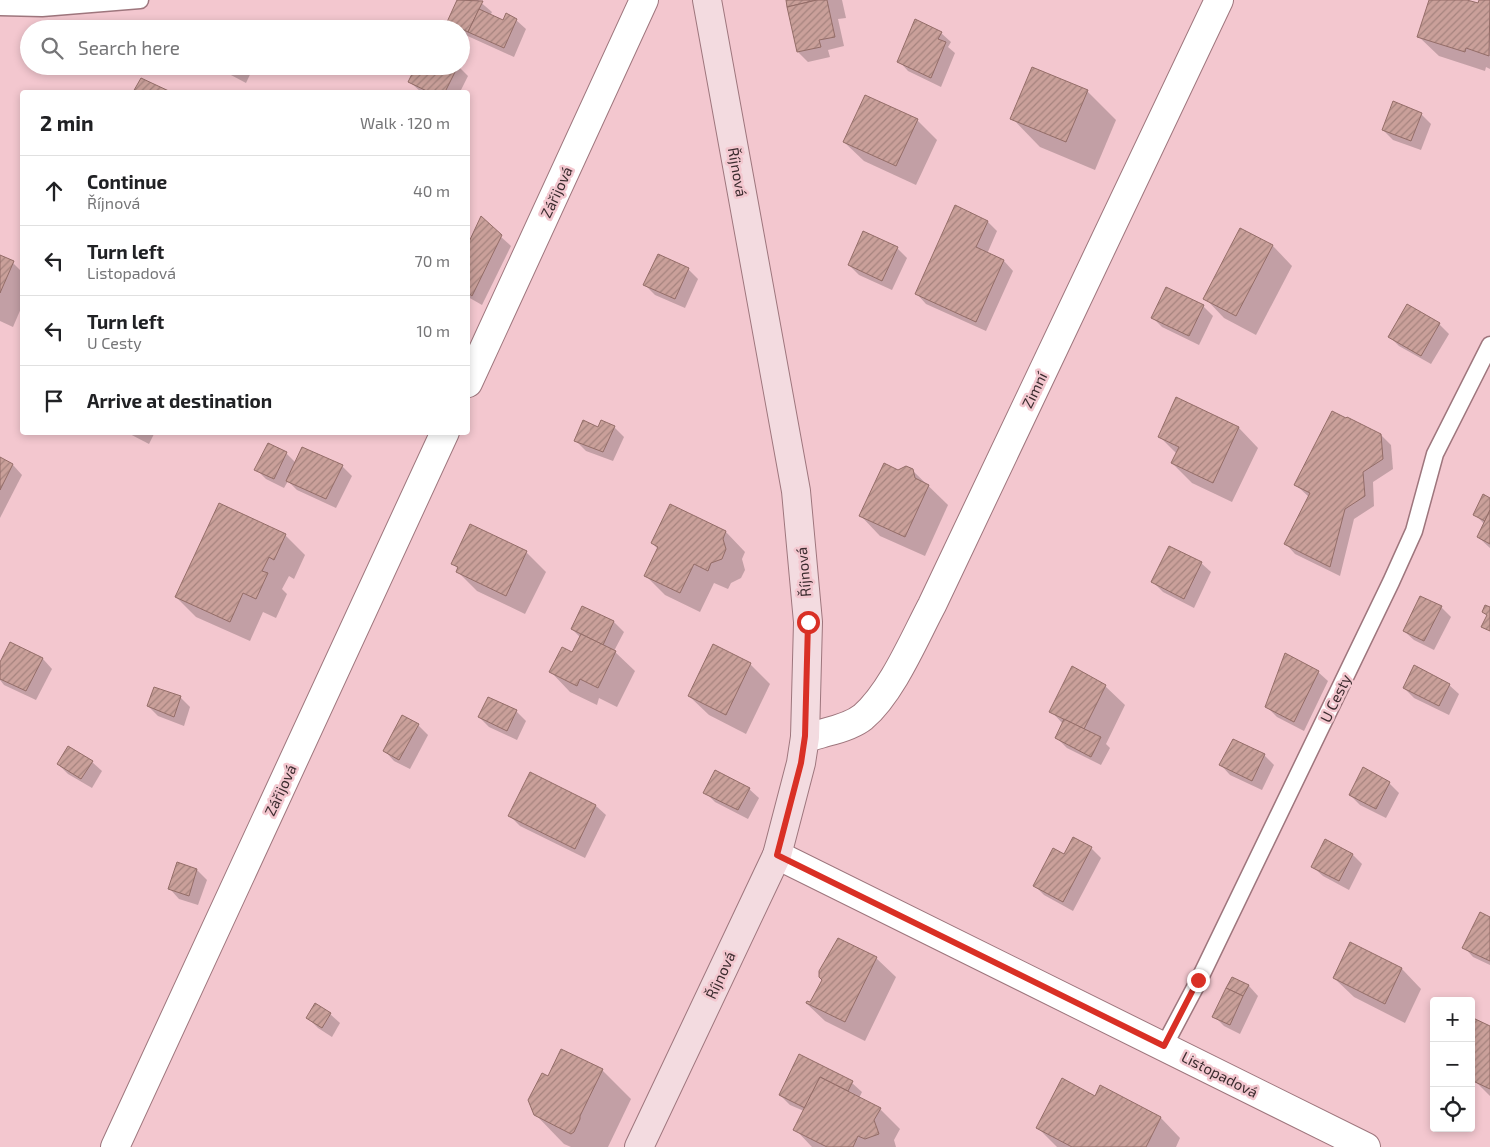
<!DOCTYPE html>
<html lang="en">
<head>
<meta charset="utf-8">
<style>
	body { margin:0; font-family:"Exo 2",sans-serif; background:#f2f2f2; color:#202124 }
	.controls { position:absolute; right:15px; bottom:15px; display:grid; overflow:hidden; border-radius:5px; box-shadow:0 2px 8px #0003 }
	.controls button { width:45px; height:45px; display:grid; place-items:center; padding:0; border:0; border-bottom:1px solid #e0e0e0; background:#fff; color:#202124; font:25px sans-serif }
	.stop { position:absolute; width:15px; height:15px; margin:-11px; border:4px solid #d93025; border-radius:50%; background:#fff }
	.stop.end { background:#d93025; border-color:#fff; box-shadow:0 1px 5px #0008 }
	.list { margin:0; padding:0; list-style:none }
	h2 { display:flex; justify-content:space-between; align-items:center; height:65px; margin:0; padding:0 20px; font-size:21px }
	h2 small { font-size:16px; font-weight:400; color:#757577 }
	.list li { display:grid; grid-template-columns:32px 1fr auto; gap:15px; align-items:center; box-sizing:border-box; height:70px; padding:0 20px; border-top:1px solid #e0e0e0 }
	.list b { display:block; font-size:19px; white-space:nowrap }
	.list p { margin:0; font-size:16px; white-space:nowrap; color:#757577 }
	.list em { font-size:16px; font-style:normal; color:#757577 }
	.icon { flex:none; width:28px; height:28px; fill:none; stroke:currentColor; stroke-width:2; stroke-linecap:round; stroke-linejoin:round }
	.map { position:relative; flex:none; width:1490px; height:1147px; overflow:hidden }
	.search { position:absolute; background:#fff; box-shadow:0 2px 8px #0003; left:20px; top:20px; width:450px; height:55px; display:flex; align-items:center; gap:12px; box-sizing:border-box; padding:0 18px; border-radius:28px; color:#757577; font-size:19px }
	.panel { position:absolute; background:#fff; box-shadow:0 2px 8px #0003; left:20px; top:90px; width:450px; height:345px; border-radius:5px }
	.map>svg:first-child { display:block }
	.shadow { fill:#0003 }
	.building { fill:url(#building-hatch); stroke:#946d68 }
	.lines { fill:none; stroke-linecap:round; stroke-linejoin:round }
	.lane-casing { stroke:#9e767d; stroke-width:19 }
	.street-casing { stroke:#9e767d; stroke-width:30 }
	.secondary-casing { stroke:#9e767d; stroke-width:30 }
	.lane { stroke:#fff; stroke-width:16 }
	.street { stroke:#fff; stroke-width:28 }
	.secondary { stroke:#f3dbe0; stroke-width:28 }
	.route { stroke:#d93025; stroke-width:6 }
	.labels { text-anchor:middle; dominant-baseline:central; stroke-width:5; stroke-linejoin:round; paint-order:stroke }
	.street-label { font-size:15px; fill:#3c2c2f; stroke:#f3c7cf }
</style>
</head>
<body>
<div class="map">
<svg width="1490" height="1147" viewBox="0 0 1490 1147">
	<defs>
		<pattern id="building-hatch" width="6" height="6" patternUnits="userSpaceOnUse" patternTransform="scale(1.25)"><rect width="6" height="6" fill="#caa09a"/><path d="M-1 1l2-2M0 6l6-6M5 7l2-2" fill="none" stroke="#a5837e"/></pattern>
	</defs>
	<rect width="100%" height="100%" fill="#f3c7cf"/>
	<g class="shadow">
		<polygon points="458,0 478,0 492,12 490,16 504,22 516,20 526,29 514,57 461,33 461,29 455,29 448,22"/>
		<polygon points="787,0 842,0 846,18 838,19 844,46 828,50 830,57 808,62 798,52"/>
		<polygon points="1430,0 1463,0 1479,5 1480,0 1490,1 1490,69 1486,67 1485,71 1439,56 1419,37"/>
		<polygon points="941,33 951,42 948,47 955,53 941,87 908,71 899,61"/>
		<polygon points="214,66 254,66 246,83"/>
		<polygon points="417,66 458,66 468,76 460,92 421,92 410,82"/>
		<polygon points="141,79 168,92 135,92"/>
		<polygon points="1087,91 1116,120 1095,170 1040,147 1012,118"/>
		<polygon points="1421,114 1431,124 1421,150 1393,140 1383,130"/>
		<polygon points="917,120 937,140 916,185 864,161 844,142"/>
		<polygon points="481,219 511,246 482,305 468,297 468,247"/>
		<polygon points="988,222 997,231 987,254 1004,261 1013,271 986,331 926,304 917,294"/>
		<polygon points="1241,229 1273,246 1292,266 1256,335 1224,318 1205,298"/>
		<polygon points="897,248 907,258 892,290 859,275 849,265"/>
		<polygon points="0,257 13,263 22,272 22,306 13,327 0,321"/>
		<polygon points="688,269 698,279 685,308 655,295 645,285"/>
		<polygon points="1203,306 1213,316 1199,345 1162,327 1153,318"/>
		<polygon points="1439,324 1449,334 1431,364 1399,346 1390,337"/>
		<polygon points="1177,399 1239,428 1258,448 1232,502 1192,483 1172,463 1177,454 1159,436"/>
		<polygon points="614,427 624,437 613,461 586,451 576,441"/>
		<polygon points="126,432 155,432 149,444"/>
		<polygon points="1381,435 1391,445 1393,469 1373,482 1374,506 1354,519 1340,576 1295,554 1286,544 1309,497 1296,485"/>
		<polygon points="286,453 296,463 342,466 352,476 336,508 297,490 288,481 284,488 266,479 256,469"/>
		<polygon points="0,459 13,465 22,475 0,518"/>
		<polygon points="912,470 948,505 925,556 880,536 861,516 898,471"/>
		<polygon points="1490,499 1490,548 1478,537 1484,524 1475,514"/>
		<polygon points="670,506 726,532 745,552 742,559 745,570 741,578 731,583 728,589 714,583 700,612 665,595 645,575 658,549 652,543"/>
		<polygon points="285,535 305,555 294,579 289,576 282,589 287,594 276,618 263,612 250,641 196,617 176,597"/>
		<polygon points="526,552 546,572 525,614 477,591 457,571 458,569 453,563"/>
		<polygon points="1201,563 1211,572 1194,608 1163,592 1153,582"/>
		<polygon points="583,607 614,622 624,632 614,651 635,671 617,707 599,698 597,705 570,692 551,672 573,654 581,638 572,629"/>
		<polygon points="1441,607 1451,617 1434,650 1414,640 1404,631"/>
		<polygon points="11,643 43,659 52,669 36,700 4,685 0,680 0,665"/>
		<polygon points="750,664 770,684 746,734 709,715 689,696"/>
		<polygon points="1318,672 1328,681 1304,731 1277,717 1267,707"/>
		<polygon points="1449,685 1459,694 1449,715 1414,698 1404,688"/>
		<polygon points="1105,686 1125,705 1106,744 1110,748 1101,765 1067,748 1057,738 1063,724 1051,711"/>
		<polygon points="180,697 190,707 184,726 158,716 148,706"/>
		<polygon points="516,711 526,721 517,740 489,727 479,717"/>
		<polygon points="418,725 428,735 410,769 394,761 385,751"/>
		<polygon points="1233,740 1264,755 1274,765 1262,790 1230,775 1221,765"/>
		<polygon points="92,762 102,771 92,788 68,774 58,764"/>
		<polygon points="531,774 596,806 606,815 585,858 520,826 510,816"/>
		<polygon points="1389,783 1399,793 1386,818 1360,805 1350,795"/>
		<polygon points="749,789 759,798 748,819 715,802 705,792"/>
		<polygon points="1091,848 1101,858 1073,911 1044,895 1034,885 1065,856"/>
		<polygon points="1353,855 1362,864 1349,890 1323,876 1313,867"/>
		<polygon points="178,864 197,870 207,880 198,905 179,899 170,889"/>
		<polygon points="1490,918 1490,965 1473,957 1464,947"/>
		<polygon points="1351,944 1402,969 1421,989 1405,1023 1354,997 1334,978"/>
		<polygon points="876,958 896,977 865,1041 825,1021 805,1002 811,1004"/>
		<polygon points="1232,979 1249,986 1258,996 1240,1034 1224,1026 1214,1016"/>
		<polygon points="330,1014 340,1023 332,1037 318,1028 308,1018"/>
		<polygon points="1471,1018 1490,1028 1490,1096 1471,1077"/>
		<polygon points="800,1056 852,1083 862,1092 859,1098 880,1109 900,1129 894,1140 896,1147 812,1147 795,1129 804,1111 790,1105 780,1095"/>
		<polygon points="602,1070 631,1099 608,1147 571,1147 564,1144 535,1114 548,1078"/>
		<polygon points="1101,1087 1161,1118 1180,1138 1176,1147 1057,1147 1038,1128 1096,1097"/>
	</g>
	<g class="building">
		<polygon points="457,0 483,1 468,32 447,22"/>
		<polygon points="786,0 817,0 787,7"/>
		<polygon points="817,0 827,0 835,37 819,40 821,47 797,52 787,7"/>
		<polygon points="1429,0 1467,0 1478,3 1479,0 1490,0 1489,56 1466,48 1465,52 1417,37"/>
		<polygon points="479,9 503,20 506,13 517,19 504,48 468,32"/>
		<polygon points="915,19 942,32 938,39 946,42 931,78 897,62"/>
		<polygon points="214,22 227,29 211,29"/>
		<polygon points="220,66 240,66 236,74"/>
		<polygon points="416,66 458,66 445,92 429,92 408,82"/>
		<polygon points="1032,67 1088,90 1066,142 1010,119"/>
		<polygon points="141,78 171,92 133,92"/>
		<polygon points="865,95 918,119 896,166 843,142"/>
		<polygon points="1393,101 1422,113 1411,141 1382,130"/>
		<polygon points="955,205 988,221 976,247 1004,260 976,322 915,294"/>
		<polygon points="481,216 502,235 472,296 468,293 468,244"/>
		<polygon points="1240,228 1273,245 1236,316 1203,299"/>
		<polygon points="863,231 898,247 882,281 848,265"/>
		<polygon points="658,254 689,268 675,299 643,285"/>
		<polygon points="0,255 14,261 0,293"/>
		<polygon points="1166,287 1204,305 1189,336 1151,318"/>
		<polygon points="1407,304 1440,323 1421,356 1388,337"/>
		<polygon points="1176,397 1239,427 1213,483 1171,463 1179,447 1158,437"/>
		<polygon points="1332,411 1346,418 1347,417 1381,434 1383,459 1363,472 1365,496 1345,509 1330,567 1284,544 1310,493 1294,485"/>
		<polygon points="583,420 598,427 601,420 615,426 603,452 574,441"/>
		<polygon points="268,443 287,452 274,479 254,470"/>
		<polygon points="302,447 343,465 326,499 286,481"/>
		<polygon points="0,457 13,464 0,490"/>
		<polygon points="884,463 898,470 906,466 913,469 915,478 929,485 905,537 859,516"/>
		<polygon points="1483,494 1490,498 1490,510 1485,521 1473,515"/>
		<polygon points="219,503 286,534 274,560 269,557 262,571 268,573 256,599 243,593 230,622 175,597"/>
		<polygon points="670,504 726,531 723,539 726,549 722,559 711,563 708,571 694,564 680,593 644,576 658,547 651,543"/>
		<polygon points="1490,510 1490,544 1477,537"/>
		<polygon points="470,524 527,551 506,596 456,572 458,567 451,564"/>
		<polygon points="1169,546 1202,562 1184,599 1151,582"/>
		<polygon points="1420,596 1442,606 1424,641 1403,631"/>
		<polygon points="1485,605 1490,607 1490,631 1481,627 1487,615 1482,612"/>
		<polygon points="582,606 614,621 603,645 571,629"/>
		<polygon points="581,634 616,651 598,688 580,679 577,686 549,672 562,647 572,652"/>
		<polygon points="10,642 43,658 26,691 0,679 0,662"/>
		<polygon points="713,644 751,663 726,715 688,696"/>
		<polygon points="1285,653 1319,671 1294,722 1265,707"/>
		<polygon points="1414,665 1450,684 1439,706 1403,688"/>
		<polygon points="1072,666 1106,685 1084,729 1049,712"/>
		<polygon points="154,687 181,696 174,717 147,706"/>
		<polygon points="488,697 517,710 507,731 478,717"/>
		<polygon points="402,715 419,724 399,760 383,751"/>
		<polygon points="1064,719 1101,737 1091,757 1055,738"/>
		<polygon points="1233,739 1265,754 1252,781 1219,765"/>
		<polygon points="68,746 93,761 81,779 57,764"/>
		<polygon points="1363,767 1390,782 1376,809 1349,795"/>
		<polygon points="715,770 750,788 738,810 703,793"/>
		<polygon points="530,772 596,805 575,849 508,816"/>
		<polygon points="1073,837 1092,847 1063,902 1033,886 1053,848 1064,854"/>
		<polygon points="1325,839 1353,854 1339,881 1311,867"/>
		<polygon points="177,862 197,869 189,896 168,889"/>
		<polygon points="1480,912 1490,917 1490,961 1462,948"/>
		<polygon points="838,938 877,957 845,1022 806,1003 807,1001 810,1002 822,980 819,977 819,971"/>
		<polygon points="1350,942 1402,968 1385,1004 1333,978"/>
		<polygon points="1232,977 1249,985 1243,996 1226,988"/>
		<polygon points="1226,988 1243,996 1230,1025 1212,1017"/>
		<polygon points="315,1003 331,1013 322,1028 306,1018"/>
		<polygon points="1471,1017 1490,1026 1490,1089 1473,1081 1471,1068"/>
		<polygon points="561,1049 603,1069 580,1116 580,1119 574,1132 571,1134 534,1115 528,1100 542,1073 548,1076"/>
		<polygon points="799,1054 853,1081 848,1091 820,1077 805,1108 779,1095"/>
		<polygon points="820,1077 881,1108 874,1120 879,1134 865,1139 858,1136 853,1147 827,1147 793,1130"/>
		<polygon points="1062,1078 1095,1096 1100,1085 1161,1117 1146,1147 1072,1147 1036,1128"/>
	</g>
	<g class="lines">
		<defs>
			<g id="lane">
				<polyline points="0,7 42,8 140,0"/>
				<polyline points="1164,1046 1199,980 1391,582 1414,531 1435,454 1490,345"/>
			</g>
			<g id="street">
				<polyline points="468,383 644,0"/>
				<path d="M805,737c8,0 14,-3 22,-5 12,-3 26,-7 36,-15 29,-25 51,-78 69,-112l287,-605"/>
				<polyline points="777,855 1366,1147"/>
				<polyline points="115,1147 445,432"/>
			</g>
			<polyline id="secondary" points="639,1147 777,855 801,763 805,737 808,622 796,491 707,0"/>
		</defs>
		<use href="#lane" class="lane-casing"/>
		<use href="#street" class="street-casing"/>
		<use href="#secondary" class="secondary-casing"/>
		<use href="#lane" class="lane"/>
		<use href="#street" class="street"/>
		<use href="#secondary" class="secondary"/>
	</g>
	<g class="lines">
		<polyline class="route" points="808,622 805,736 801,763 777,855 1164,1046 1198,980"/>
	</g>
	<g class="labels">
		<g class="street-label">
			<text transform="translate(738 172) rotate(80)">Říjnová</text>
			<text transform="translate(556 192) rotate(-65)">Zářijová</text>
			<text transform="translate(1034 390) rotate(-64)">Zimní</text>
			<text transform="translate(803 572) rotate(-95)">Říjnová</text>
			<text transform="translate(1335 698) rotate(-64)">U Cesty</text>
			<text transform="translate(280 790) rotate(-65)">Zářijová</text>
			<text transform="translate(720 975) rotate(-65)">Říjnová</text>
			<text transform="translate(1220 1074) rotate(27)">Listopadová</text>
		</g>
	</g>
</svg>
<div class="controls">
<button>+</button>
<button>−</button>
<button><svg class="icon" aria-label="locate" viewBox="0 0 24 24"><circle cx="12" cy="12" r="6"/><path d="M12 2v4M12 18v4M2 12h4M18 12h4"/></svg></button>
</div>
<div class="stop" style="left:808px;top:622px"></div>
<div class="stop end" style="left:1198px;top:980px"></div>
<div class="search"><svg class="icon" aria-label="search" viewBox="0 0 24 24"><circle cx="10" cy="10" r="6"/><path d="M15 15l6 6"/></svg>Search here</div>
<section class="panel">
<h2>2 min<small>Walk · 120 m</small></h2>
<ul class="list">
<li><svg class="icon" aria-label="ahead" viewBox="0 0 24 24"><path d="M12 20V5M6 11l6-6 6 6"/></svg><div><b>Continue</b><p>Říjnová</p></div><em>40 m</em></li>
<li><svg class="icon" aria-label="left" viewBox="0 0 24 24"><path d="M17 20v-9H6M10 6l-5 5 5 5"/></svg><div><b>Turn left</b><p>Listopadová</p></div><em>70 m</em></li>
<li><svg class="icon" aria-label="left" viewBox="0 0 24 24"><path d="M17 20v-9H6M10 6l-5 5 5 5"/></svg><div><b>Turn left</b><p>U Cesty</p></div><em>10 m</em></li>
<li><svg class="icon" aria-label="arrive" viewBox="0 0 24 24"><path d="M6 21V4h12l-3 4 3 4H6"/></svg><div><b>Arrive at destination</b></div></li>
</ul>
</section>
</div>
</body>
</html>
